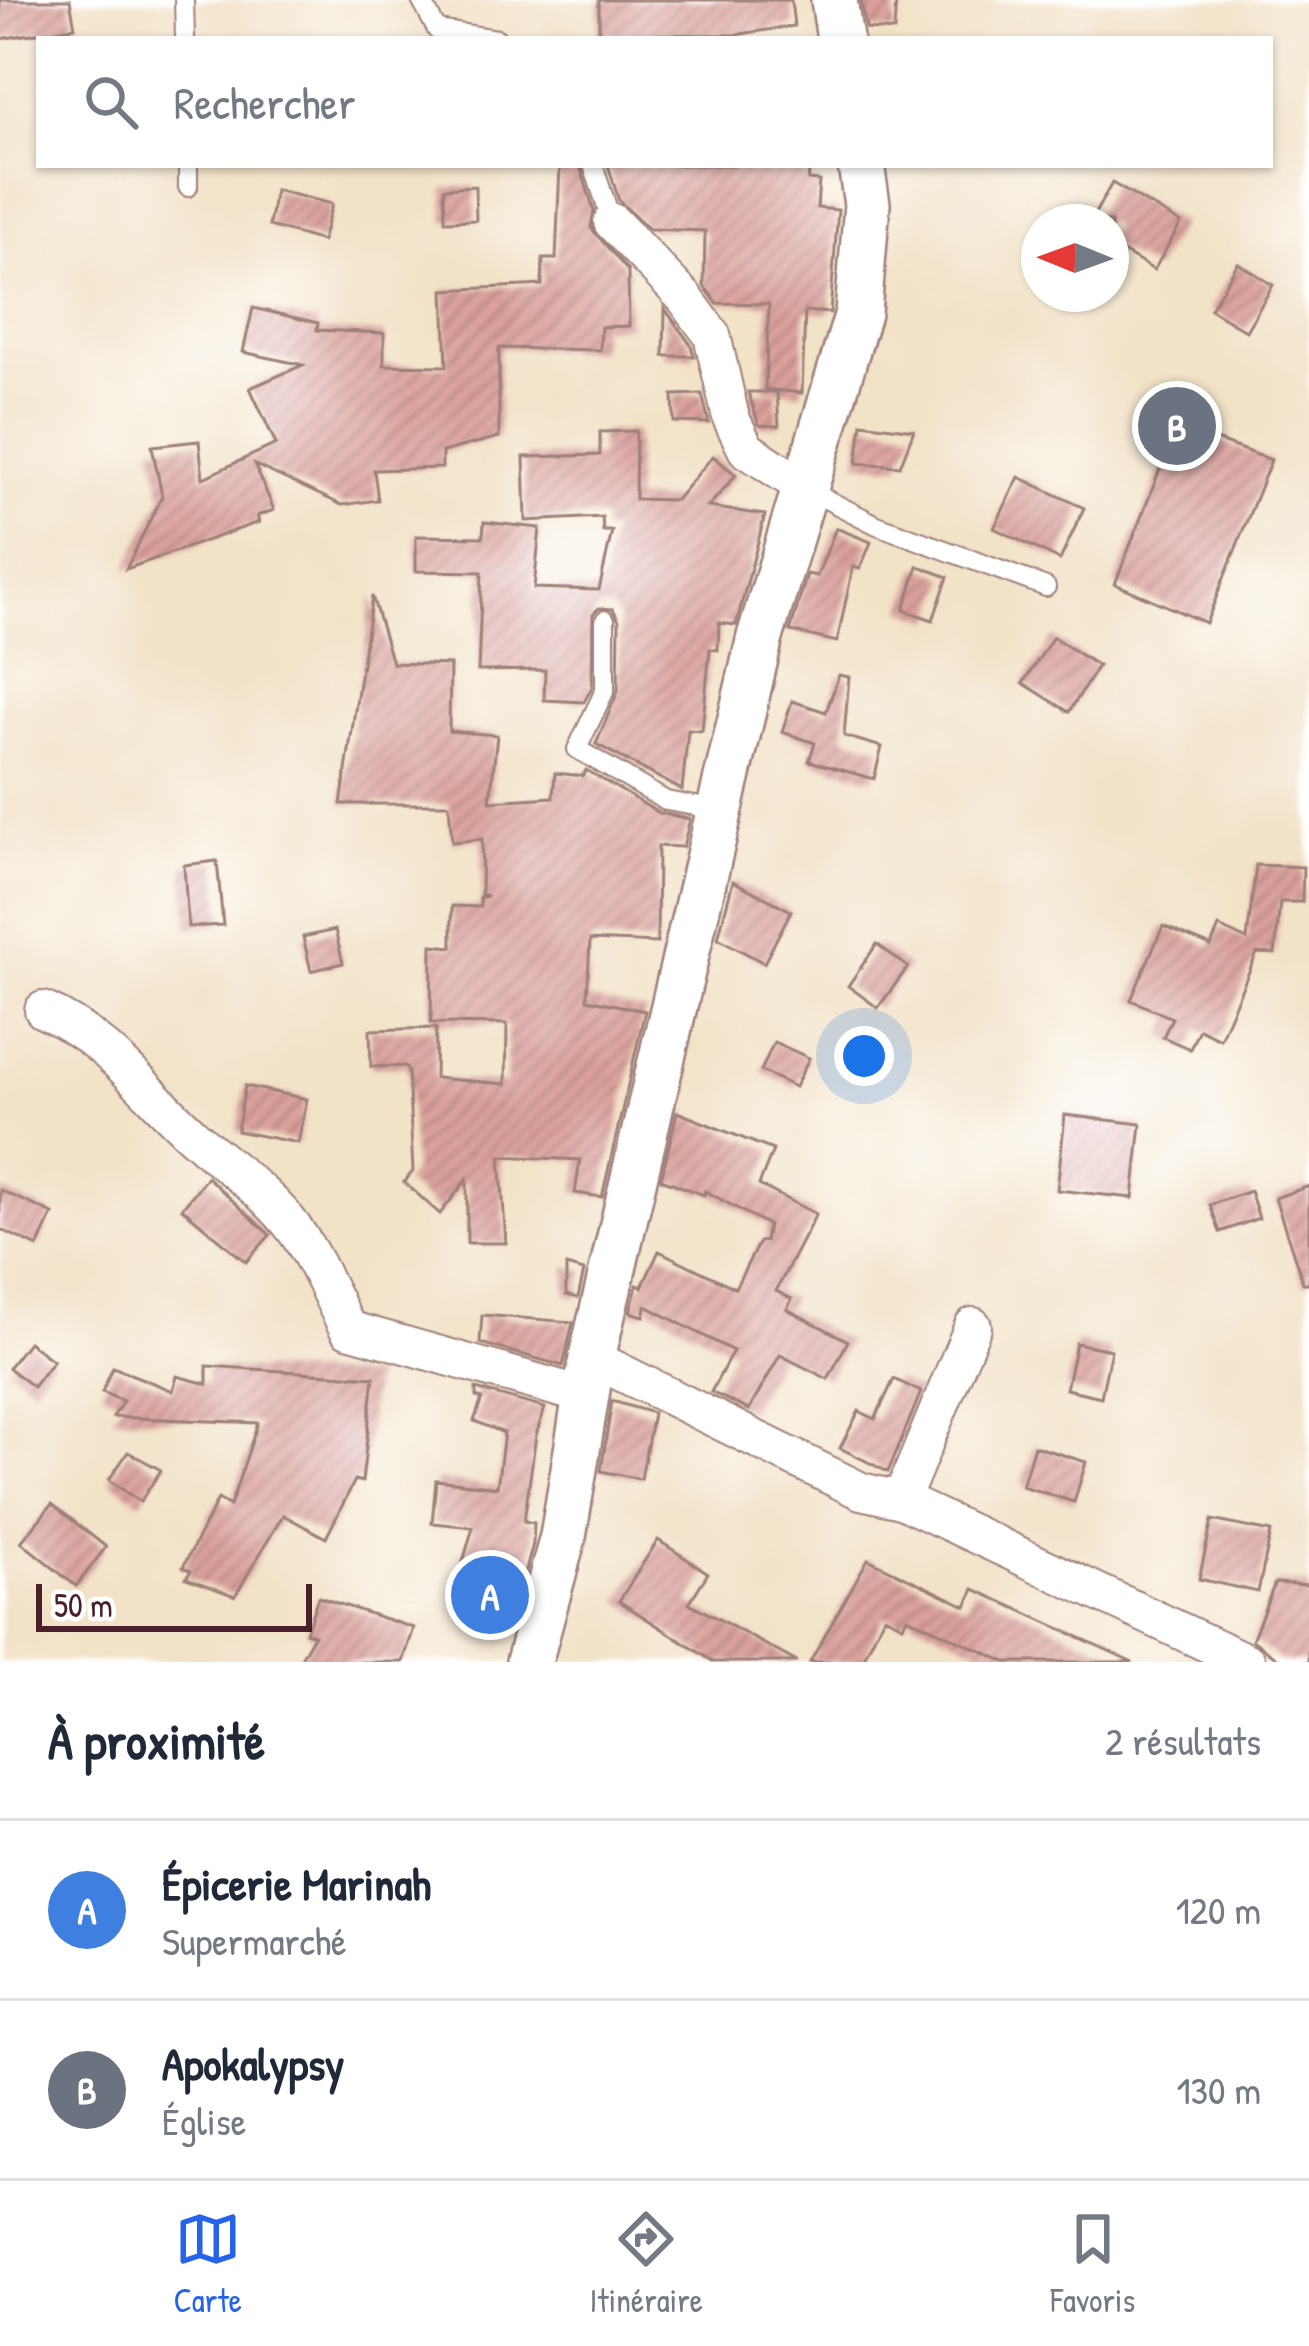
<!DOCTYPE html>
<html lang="fr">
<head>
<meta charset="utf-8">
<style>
	body { margin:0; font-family:"Patrick Hand",sans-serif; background:#f6f6f7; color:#1f2937 }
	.compass { position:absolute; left:1021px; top:204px; width:108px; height:108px; border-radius:50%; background:#fff; box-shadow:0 3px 9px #0004; rotate:271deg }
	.scale { position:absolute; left:36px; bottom:30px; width:276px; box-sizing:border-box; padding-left:12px; border:6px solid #4a1f2b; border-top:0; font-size:33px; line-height:42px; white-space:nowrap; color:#4a1f2b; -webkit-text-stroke:9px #fff; paint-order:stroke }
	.you { position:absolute; left:864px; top:1056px; width:42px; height:42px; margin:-30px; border:9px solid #fff; border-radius:50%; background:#1a73e8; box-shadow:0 0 0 18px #1a73e833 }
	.badge { display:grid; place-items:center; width:78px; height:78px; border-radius:50%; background:#2563eb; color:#fff; font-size:39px; font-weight:700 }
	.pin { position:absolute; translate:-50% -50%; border:6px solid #fff; box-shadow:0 3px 12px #0006 }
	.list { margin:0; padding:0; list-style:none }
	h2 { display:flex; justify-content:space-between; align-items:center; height:156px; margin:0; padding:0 48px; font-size:51px }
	h2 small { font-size:39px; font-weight:400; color:#747a83 }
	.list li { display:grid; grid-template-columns:78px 1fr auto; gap:36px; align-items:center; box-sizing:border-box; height:180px; padding:0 48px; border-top:3px solid #e0e1e3 }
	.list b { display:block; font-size:45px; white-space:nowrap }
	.list p { margin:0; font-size:39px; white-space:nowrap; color:#747a83 }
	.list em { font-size:39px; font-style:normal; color:#747a83 }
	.icon { flex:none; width:66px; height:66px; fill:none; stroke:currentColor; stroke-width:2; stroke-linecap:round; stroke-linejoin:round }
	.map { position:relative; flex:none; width:1309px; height:1662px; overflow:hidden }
	.search { position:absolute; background:#fff; box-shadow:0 3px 9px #0004; left:36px; right:36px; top:36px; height:132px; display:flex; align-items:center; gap:30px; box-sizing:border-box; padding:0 42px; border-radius:0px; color:#747a83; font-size:45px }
	.sheet { height:516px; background:#fff }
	nav { display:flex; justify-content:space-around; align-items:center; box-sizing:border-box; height:168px; border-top:3px solid #e0e1e3; background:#fff; font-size:33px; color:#747a83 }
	nav a { display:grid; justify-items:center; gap:6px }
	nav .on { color:#2563eb }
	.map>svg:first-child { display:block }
	.building { fill:url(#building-hatch) }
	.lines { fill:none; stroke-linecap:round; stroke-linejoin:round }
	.service-casing { stroke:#9e8079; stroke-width:22 }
	.minor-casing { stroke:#9e8079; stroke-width:40 }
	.tertiary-casing { stroke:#9e8079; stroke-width:50 }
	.service { stroke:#fff; stroke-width:18 }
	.minor { stroke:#fff; stroke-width:36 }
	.tertiary { stroke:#fff; stroke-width:45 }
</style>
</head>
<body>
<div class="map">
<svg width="1309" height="1662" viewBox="0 0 1309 1662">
	<defs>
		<pattern id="building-hatch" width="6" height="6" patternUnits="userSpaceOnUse" patternTransform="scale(3)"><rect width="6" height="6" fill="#dba19c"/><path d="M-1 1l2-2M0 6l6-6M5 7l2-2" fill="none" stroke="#b4837f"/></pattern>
	</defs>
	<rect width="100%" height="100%" fill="#fff"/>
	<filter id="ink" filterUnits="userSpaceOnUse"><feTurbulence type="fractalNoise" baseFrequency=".00833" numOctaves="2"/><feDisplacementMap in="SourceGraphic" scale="24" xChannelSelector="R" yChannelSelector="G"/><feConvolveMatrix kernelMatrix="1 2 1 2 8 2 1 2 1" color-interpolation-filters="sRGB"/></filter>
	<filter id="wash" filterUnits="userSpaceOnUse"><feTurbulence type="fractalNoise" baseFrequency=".004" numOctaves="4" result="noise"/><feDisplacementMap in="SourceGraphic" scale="48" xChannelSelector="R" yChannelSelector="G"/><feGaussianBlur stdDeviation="2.7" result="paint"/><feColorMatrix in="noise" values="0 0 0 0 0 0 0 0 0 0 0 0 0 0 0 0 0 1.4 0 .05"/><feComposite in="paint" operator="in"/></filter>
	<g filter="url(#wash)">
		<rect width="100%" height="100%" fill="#f2e2c7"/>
		<g id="blocks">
			<g class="building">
				<polygon points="0,0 70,0 75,27 0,39"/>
				<polygon points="599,0 791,0 794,26 734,35 599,34"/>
				<polygon points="861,0 896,0 894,31 866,29"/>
				<polygon points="608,165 810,165 808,180 819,181 817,208 838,210 830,313 805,311 802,393 765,389 769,304 717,303 704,286 705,231 649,229 619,201"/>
				<polygon points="560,166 580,166 594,210 591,228 628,271 629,326 601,327 600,350 499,348 499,437 442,452 442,468 374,470 378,500 342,505 255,465 274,510 257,516 259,522 126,569 162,496 152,446 199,441 203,478 276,444 250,388 303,365 243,352 253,308 318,323 317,330 384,333 384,365 447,366 444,290 542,285 543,259 556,259"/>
				<polygon points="1112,183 1181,223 1154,270 1111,245 1111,222 1090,222"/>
				<polygon points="475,186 476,220 445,221 444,188"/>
				<polygon points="275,190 332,204 322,241 269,226"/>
				<polygon points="1238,263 1273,285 1246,331 1210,309"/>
				<polygon points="665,309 691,345 694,356 664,356"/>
				<polygon points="748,392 777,392 779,426 759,425"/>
				<polygon points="702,394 709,423 674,422 673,395"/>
				<polygon points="862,423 914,430 900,466 857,463"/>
				<polygon points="1177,426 1271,460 1206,623 1115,584"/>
				<polygon points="636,431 635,499 676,500 713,456 736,475 708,507 765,515 736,625 719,623 718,650 710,649 702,731 688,730 682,790 596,744 618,691 619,620 613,609 599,608 593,614 592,687 584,702 544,700 545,670 478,671 482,572 416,571 416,536 483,537 484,522 540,528 534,588 599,590 612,531 603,531 602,517 526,521 524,457 600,455 600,432"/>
				<polygon points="1019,477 1084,508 1060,560 994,528"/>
				<polygon points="836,528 871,542 860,569 853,567 837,642 790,631 807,574 817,576"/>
				<polygon points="918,566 948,577 933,620 904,610"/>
				<polygon points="372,596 392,663 450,665 449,731 497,735 490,801 553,797 555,773 583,776 586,770 659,813 690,819 683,847 658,846 657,943 590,940 587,999 645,1011 602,1197 575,1193 580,1160 500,1156 506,1243 467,1243 467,1179 440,1214 404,1182 413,1171 408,1071 405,1066 371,1067 370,1030 436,1028 435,1078 506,1084 507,1024 431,1023 432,945 452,947 452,906 480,907 480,897 488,896 481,894 482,839 452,842 449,804 341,804"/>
				<polygon points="1053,637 1098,666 1069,712 1023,683"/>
				<polygon points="839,675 849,677 844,736 882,747 874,779 809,761 815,743 782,732 792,701 826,712"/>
				<polygon points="217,861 223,925 188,927 184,865"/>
				<polygon points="1256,865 1303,867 1302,902 1280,902 1275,954 1257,953 1220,1039 1199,1029 1190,1049 1163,1037 1172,1018 1131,1000 1163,926 1211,946 1219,927 1247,940"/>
				<polygon points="733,881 791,911 764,963 718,938"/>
				<polygon points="335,930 343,963 311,971 303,937"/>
				<polygon points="877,944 908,967 878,1008 848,986"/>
				<polygon points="774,1042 809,1058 795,1087 761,1071"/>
				<polygon points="245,1086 307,1099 298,1143 237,1131"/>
				<polygon points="677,1112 773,1150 759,1185 816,1214 776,1291 792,1299 787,1309 848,1341 828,1379 780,1355 749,1410 711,1392 733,1351 646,1306 644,1316 630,1312 637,1285 642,1287 659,1251 735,1288 759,1242 765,1241 768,1225 705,1191 704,1195 661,1179"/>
				<polygon points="1065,1115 1141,1124 1133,1198 1057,1190"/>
				<polygon points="207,1177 270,1235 246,1262 182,1208"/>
				<polygon points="1309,1186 1309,1283 1303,1283 1275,1198"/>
				<polygon points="0,1190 53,1214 38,1247 0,1229"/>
				<polygon points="1250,1191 1259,1218 1220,1232 1210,1205"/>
				<polygon points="566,1266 584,1271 578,1298 566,1295"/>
				<polygon points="482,1315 573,1322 563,1366 480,1343"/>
				<polygon points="28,1342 53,1361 33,1387 8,1368"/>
				<polygon points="1076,1343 1111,1350 1101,1397 1066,1389"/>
				<polygon points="207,1366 374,1377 362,1482 355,1480 326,1538 283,1515 235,1596 186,1578 191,1571 183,1567 218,1499 230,1506 258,1423 113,1417 123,1401 102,1392 113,1367 173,1391 177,1376 207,1384"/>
				<polygon points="894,1379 921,1392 888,1472 840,1448 859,1411 875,1419"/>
				<polygon points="476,1389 545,1408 536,1435 524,1521 534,1523 533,1544 520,1593 459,1576 473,1527 432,1523 436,1480 497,1487 504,1433 474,1421 482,1399 476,1397"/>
				<polygon points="612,1401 653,1413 641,1479 601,1471"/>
				<polygon points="1034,1446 1086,1462 1074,1502 1022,1486"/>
				<polygon points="128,1452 161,1470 140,1502 109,1480"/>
				<polygon points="52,1504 106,1547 76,1586 21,1542"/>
				<polygon points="1212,1520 1271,1532 1258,1592 1199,1579"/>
				<polygon points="658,1540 708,1573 689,1603 797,1662 714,1662 619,1601"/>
				<polygon points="868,1559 966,1606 974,1589 1133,1662 1006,1662 907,1617 903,1625 884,1616 862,1662 810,1662"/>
				<polygon points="1275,1583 1309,1585 1309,1662 1283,1662 1252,1640"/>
				<polygon points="318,1597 414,1628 403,1662 299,1662 314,1635 306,1632"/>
			</g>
		</g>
	</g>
	<g filter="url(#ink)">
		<use href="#blocks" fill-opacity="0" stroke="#9e8079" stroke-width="3"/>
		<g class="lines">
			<defs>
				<g id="service">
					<polyline points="184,0 185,39"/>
					<polyline points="421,0 437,30 497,39"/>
					<polyline points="188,165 188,187"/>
					<polyline points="593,165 612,222"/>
					<polyline points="808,490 877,525 1046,587"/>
					<polyline points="605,620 605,690 577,749 666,801 719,810"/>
				</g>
				<g id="minor">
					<polyline points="612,222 684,297 712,335 731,418 746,449 808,490"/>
					<path d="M43,1010c66,28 104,86 156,131 34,30 69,52 96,89 21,29 36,66 53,99l238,67"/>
					<polyline points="592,1358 861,1491 901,1500 1247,1662"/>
					<polyline points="901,1500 973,1326"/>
				</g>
				<g id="tertiary">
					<polyline points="834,0 840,39"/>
					<polyline points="529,1662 563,1537 592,1358 760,637 858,313 867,204 861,165"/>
				</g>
			</defs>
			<use href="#service" class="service-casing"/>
			<use href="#minor" class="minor-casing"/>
			<use href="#tertiary" class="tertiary-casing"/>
			<use href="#service" class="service"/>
			<use href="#minor" class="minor"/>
			<use href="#tertiary" class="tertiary"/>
		</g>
	</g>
</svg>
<svg class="compass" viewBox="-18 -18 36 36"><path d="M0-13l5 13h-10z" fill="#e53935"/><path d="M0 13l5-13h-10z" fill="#747a83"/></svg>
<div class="scale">50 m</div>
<div class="you"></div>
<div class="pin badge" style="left:490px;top:1595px;background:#3f7fe0">A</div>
<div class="pin badge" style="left:1177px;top:426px;background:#6b7280">B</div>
<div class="search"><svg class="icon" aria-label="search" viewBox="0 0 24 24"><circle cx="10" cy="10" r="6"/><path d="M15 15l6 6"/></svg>Rechercher</div>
</div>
<section class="sheet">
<h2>À proximité<small>2 résultats</small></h2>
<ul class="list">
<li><span class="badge" style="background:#3f7fe0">A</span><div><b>Épicerie Marinah</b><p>Supermarché</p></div><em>120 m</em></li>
<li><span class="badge" style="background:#6b7280">B</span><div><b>Apokalypsy</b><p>Église</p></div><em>130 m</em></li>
</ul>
</section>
<nav>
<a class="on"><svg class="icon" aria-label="map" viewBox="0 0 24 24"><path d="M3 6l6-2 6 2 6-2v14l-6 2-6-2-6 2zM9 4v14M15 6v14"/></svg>Carte</a>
<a><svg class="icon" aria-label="directions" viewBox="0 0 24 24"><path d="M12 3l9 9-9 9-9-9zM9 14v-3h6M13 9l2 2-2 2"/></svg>Itinéraire</a>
<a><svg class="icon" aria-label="saved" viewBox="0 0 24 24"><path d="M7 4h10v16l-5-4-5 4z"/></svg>Favoris</a>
</nav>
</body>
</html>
